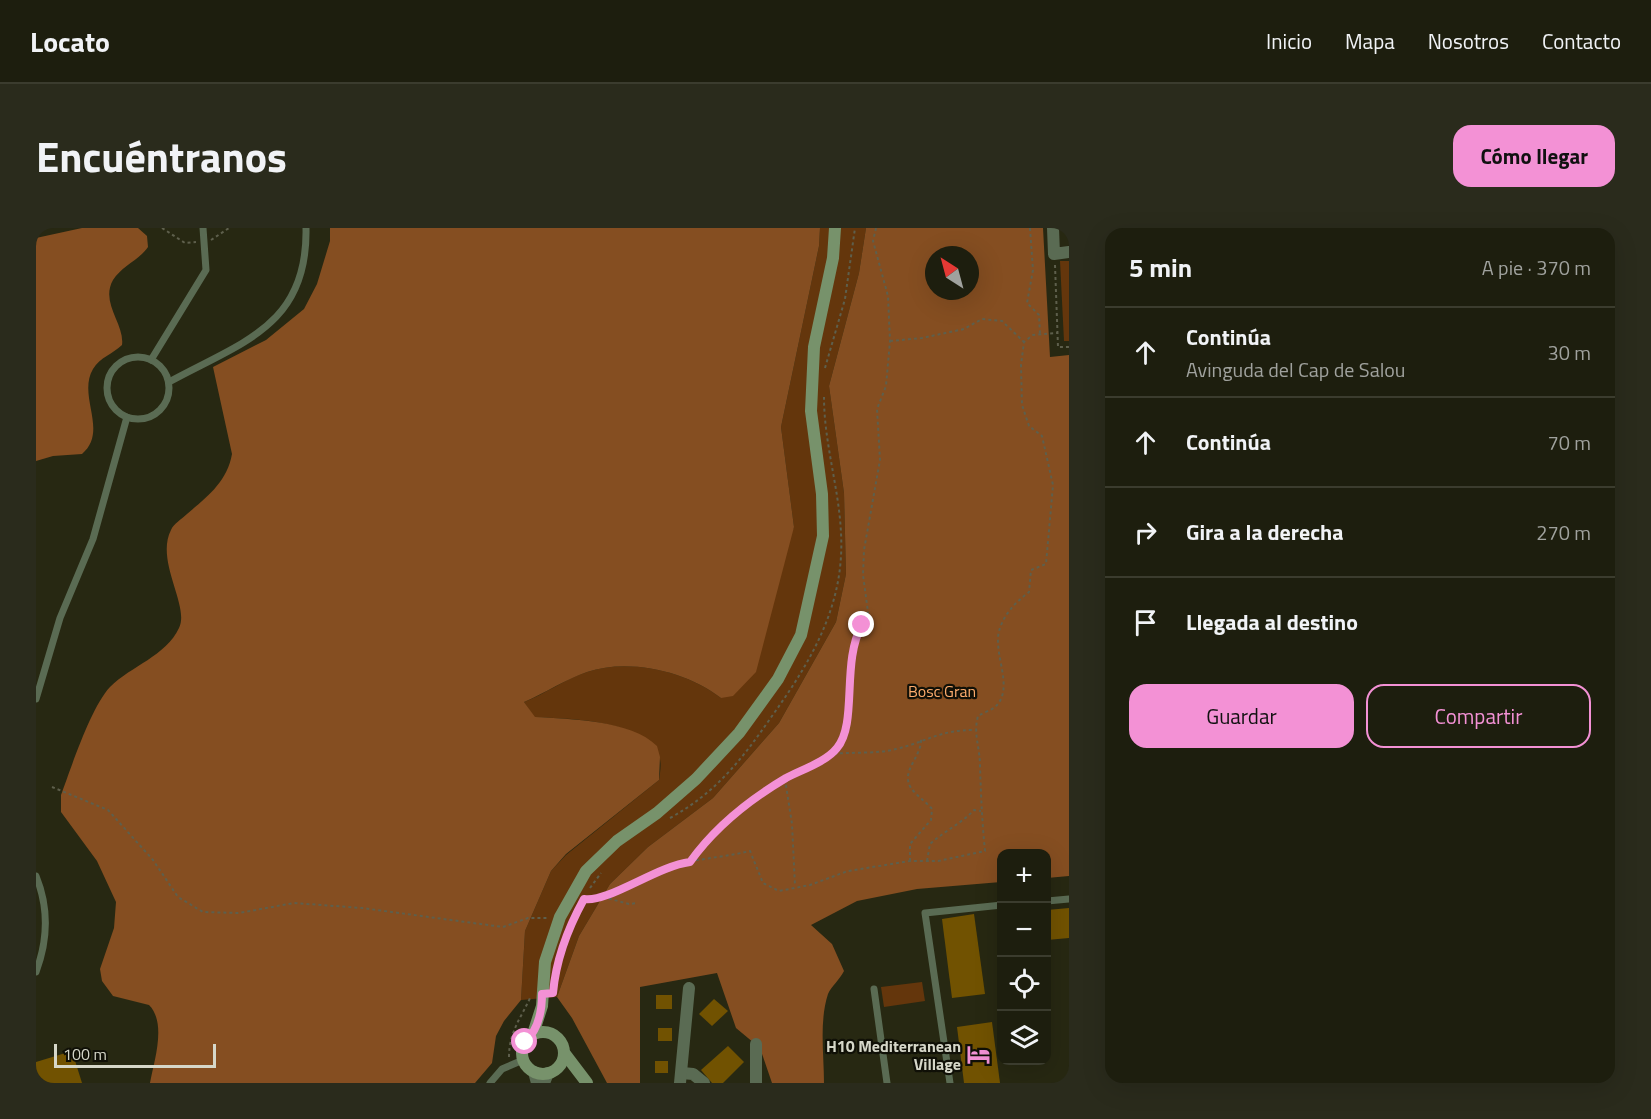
<!DOCTYPE html>
<html lang="es">
<head>
<meta charset="utf-8">
<style>
	body { margin:0; font-family:"Titillium Web",sans-serif; background:#2a2b1c; color:#f1f3f6 }
	.controls { position:absolute; right:18px; bottom:18px; display:grid; overflow:hidden; border-radius:12px; box-shadow:0 6px 24px #0002 }
	.controls button { width:54px; height:54px; display:grid; place-items:center; padding:0; border:0; border-bottom:2px solid #3b3c2e; background:#1d1e0e; color:#f1f3f6; font:30px sans-serif }
	.compass { position:absolute; left:889px; top:18px; width:54px; height:54px; border-radius:50%; background:#1d1e0e; box-shadow:0 6px 24px #0002; rotate:324deg }
	.scale { position:absolute; left:18px; bottom:15px; width:162px; box-sizing:border-box; padding-left:6px; border:3px solid #d6d7c9; border-top:0; font-size:16px; line-height:21px; white-space:nowrap; color:#d6d7c9; -webkit-text-stroke:4px #101007; paint-order:stroke }
	.stop { position:absolute; width:18px; height:18px; margin:-14px; border:4px solid #f391d5; border-radius:50%; background:#fff }
	.stop.end { background:#f391d5; border-color:#fff; box-shadow:0 2px 6px #0008 }
	.list { margin:0; padding:0; list-style:none }
	h2 { display:flex; justify-content:space-between; align-items:center; height:78px; margin:0; padding:0 24px; font-size:26px }
	h2 small { font-size:20px; font-weight:400; color:#a0a29e }
	.list li { display:grid; grid-template-columns:39px 1fr auto; gap:18px; align-items:center; box-sizing:border-box; height:90px; padding:0 24px; border-top:2px solid #3b3c2e }
	.list b { display:block; font-size:22px; white-space:nowrap }
	.list p { margin:0; font-size:20px; white-space:nowrap; color:#a0a29e }
	.list em { font-size:20px; font-style:normal; color:#a0a29e }
	.actions { display:flex; gap:12px; padding:18px 24px }
	.actions a { flex:1; padding:14px 0; border:2px solid #f391d5; border-radius:18px; text-align:center; font-size:21px; color:#f391d5 }
	.actions .main { background:#f391d5; color:#111 }
	.icon { flex:none; width:33px; height:33px; fill:none; stroke:currentColor; stroke-width:2; stroke-linecap:round; stroke-linejoin:round }
	.map { position:relative; flex:none; width:1033px; height:855px; overflow:hidden; border-radius:18px }
	header { display:flex; align-items:center; gap:36px; box-sizing:border-box; height:84px; padding:0 30px; background:#1d1e0e; border-bottom:2px solid #3b3c2e }
	header strong { font-size:28px }
	nav { display:flex; gap:33px; margin-inline-start:auto; font-size:21px }
	.intro { display:flex; align-items:center; justify-content:space-between; box-sizing:border-box; height:144px; padding:0 36px }
	h1 { margin:0; font-size:42px }
	.button { padding:15px 27px; border-radius:18px; background:#f391d5; color:#111; font-size:21px; font-weight:700 }
	main { display:flex; gap:36px; padding:0 36px }
	aside { flex:1; background:#1d1e0e; border-radius:18px; box-shadow:0 6px 24px #0002 }
	.map>svg:first-child { display:block }
	.green { fill:#64360c }
	.forest { fill:#854e21; fill-rule:evenodd }
	.building { fill:#715201 }
	.lines { fill:none; stroke-linecap:round; stroke-linejoin:round }
	.path { stroke:#5e5f4c; stroke-width:2; stroke-dasharray:3 3; stroke-linecap:butt }
	.lane { stroke:#5a6b53; stroke-width:7 }
	.street { stroke:#5a6b53; stroke-width:12 }
	.secondary { stroke:#77926b; stroke-width:12 }
	.route { stroke:#f391d5; stroke-width:8 }
	.labels { text-anchor:middle; dominant-baseline:central; stroke-width:4.5; stroke-linejoin:round; paint-order:stroke }
	.park-label { font-size:16px; fill:#fdac6d; stroke:#101007 }
	.poi-label { font-size:16px; font-weight:bold; fill:#d6d7c9; stroke:#101007; text-anchor:end }
</style>
</head>
<body>
<header>
<strong>Locato</strong>
<nav><a>Inicio</a><a>Mapa</a><a>Nosotros</a><a>Contacto</a></nav>
</header>
<div class="intro"><h1>Encuéntranos</h1><a class="button">Cómo llegar</a></div>
<main>
<div class="map">
<svg width="1033" height="855" viewBox="0 0 1033 855">
	<rect width="100%" height="100%" fill="#272812"/>
	<g class="green">
		<path d="M784,0h46l-7,45 -30,113 15,107 2,81 -10,48 -57,101 -66,75 -65,49 -38,37 -31,52 -22,61 -36,3 4,-69 26,-60 15,-16 93,-75c1,-7 3,-17 0,-24 -19,-37 -87,-37 -125,-39l-10,-15c21,-8 41,-23 63,-30 42,-14 99,-1 134,26l73,-171 -13,-100 38,-181z"/>
		<polygon points="1024,33 1033,33 1033,113 1028,113"/>
		<polygon points="886,754 889,773 848,779 845,759"/>
	</g>
	<g class="forest">
		<path d="M46,0h56l9,8 1,11c-9,13 -26,19 -35,33 -13,23 12,44 9,65 -9,9 -22,12 -29,24 -16,27 16,62 -11,85l-29,2 -17,5v-223z"/>
		<path d="M294,0h490l-1,18 -38,181 13,100 -38,145 -23,24 -12,2c-35,-27 -92,-40 -134,-26 -21,7 -42,21 -63,30l11,15c35,2 96,3 122,29l3,11 -1,23 -93,74 -15,17 -26,60 -4,69 -17,21 -8,15 -4,27 -17,20h-325c4,-22 17,-60 -1,-78l-36,-9 -11,-15 -2,-12 14,-41 2,-26 -19,-41 -36,-49v-17c10,-27 30,-88 49,-108 21,-21 56,-31 69,-59 11,-22 -24,-67 -8,-98 3,-7 10,-10 16,-16 20,-17 40,-32 45,-60l-19,-87 53,-27 38,-31 13,-25 13,-43z"/>
		<path d="M830,0h177l7,129 19,-2v521l-22,2v-24h-45l-1,28 -84,7 -60,12 -46,24 21,19 12,27c-4,8 -13,16 -16,23 -9,28 -4,60 -4,89h-52l-12,-35 -24,-20 -19,-55 -77,14v96h-33l-35,-65 -15,-21 22,-61 31,-52 38,-37 65,-49 66,-75 57,-101 10,-48 -2,-81 -15,-107 30,-113zM898,27h36v36h-36z"/>
	</g>
	<g class="building">
		<polygon points="1033,680 1033,710 1011,712 1011,682"/>
		<polygon points="938,686 949,766 916,770 906,691"/>
		<rect x="620" y="767" width="16" height="14"/>
		<polygon points="678,771 692,783 676,798 663,786"/>
		<polygon points="956,794 964,855 928,855 921,799"/>
		<rect x="622" y="800" width="14" height="13"/>
		<polygon points="692,818 708,834 687,855 676,855 665,842"/>
		<polygon points="36,823 46,855 0,855 0,834"/>
		<rect x="619" y="833" width="13" height="12"/>
	</g>
	<g class="lines">
		<g class="path">
			<polyline points="126,0 149,15 160,14"/>
			<path d="M840,0l-3,13 15,55 2,45 -4,45 -9,23 3,51 -16,90 -1,25 5,37 -16,38 -5,59 2,17 -12,22 -7,6c19,-2 49,0 66,-5 30,-7 43,-19 78,-19"/>
			<polyline points="994,0 997,42 991,75 1003,87 1004,107"/>
			<polyline points="175,12 193,0"/>
			<polyline points="1019,37 1022,119 1033,119"/>
			<polyline points="854,113 886,110 928,101 946,91 966,93 988,114"/>
			<polyline points="789,140 809,71 819,0"/>
			<polyline points="749,551 756,596 759,658"/>
			<polyline points="16,559 72,582 117,632 142,669 167,684 203,685 258,675 326,680 467,699 492,690 512,690"/>
			<path d="M634,590c46,-25 73,-60 102,-102 40,-56 73,-112 69,-183 -2,-45 -17,-90 -17,-136"/>
			<path d="M874,633v-17l21,-24 1,-11c-6,-7 -16,-14 -21,-21 -11,-17 11,-31 10,-49"/>
			<path d="M891,633l3,-17c14,-13 31,-20 44,-34l7,1"/>
			<polyline points="654,634 674,607 725,566 794,526"/>
			<polyline points="554,660 565,645"/>
			<polyline points="567,669 593,676 602,675"/>
			<path d="M548,671c24,4 46,-17 67,-26 31,-14 66,-14 99,-22l13,32 16,8 31,-6 38,-14 62,-10h28l47,-10c-3,-29 -4,-56 -5,-85 0,-19 -7,-32 -2,-50 5,-3 13,-6 17,-9 21,-19 -4,-55 5,-79 5,-15 16,-26 29,-36l2,-22 15,-6 7,-79 -11,-49 -13,-10 -7,-21 -1,-40 3,-23 9,-7 24,-2"/>
			<polyline points="532,706 541,684"/>
			<path d="M473,829c0,-25 12,-39 22,-61"/>
		</g>
		<g class="lane">
			<circle cx="102" cy="160" r="31"/>
			<polyline points="115,132 170,42 167,0"/>
			<path d="M133,154c73,-40 139,-56 137,-154"/>
			<polyline points="0,471 24,390 57,311 91,189"/>
			<path d="M0,648c13,32 12,64 0,96"/>
			<polyline points="1011,673 1033,671"/>
			<polyline points="838,761 851,855"/>
			<polyline points="454,855 466,841 487,832"/>
			<polyline points="914,855 889,685 966,677"/>
		</g>
		<g class="street">
			<polyline points="1017,0 1018,26 1033,24"/>
			<polyline points="498,844 501,855"/>
			<polyline points="646,845 657,846 668,855"/>
			<polyline points="508,855 512,845"/>
			<polyline points="644,855 653,760"/>
			<polyline points="720,855 720,816"/>
		</g>
		<g class="secondary">
			<circle cx="507" cy="825" r="21"/>
			<polyline points="497,806 506,778 509,734 524,689 550,643 581,613 621,585 660,551 703,505 742,451 765,407 787,308 786,266 775,183 778,119 797,30 799,0"/>
			<polyline points="529,826 551,855"/>
		</g>
	</g>
	<g class="lines">
		<path class="route" d="M489,814c13,-12 17,-31 17,-48l11,-1c3,-34 15,-65 31,-94 24,4 73,-33 106,-37 25,-35 59,-62 96,-84 15,-8 40,-16 51,-30 21,-25 4,-86 25,-123"/>
	</g>
	<defs>
		<symbol id="hotel-bare" viewBox="-9 -9 18 18"><path d="M-6-4.5h1.5V1H6V5H4.5V3h-9V5H-6ZM-4 0a1.8 1.8 0 1 1 3.6 0ZM.5 0V-2.5h3Q6-2.5 6 0Z" fill="#f391d5" stroke="#101007" stroke-width="2.5" paint-order="stroke"/></symbol>
	</defs>
	<g fill-rule="evenodd">
		<use href="#hotel-bare" x="926" y="810" width="33" height="33"/>
	</g>
	<g class="labels">
		<g class="park-label">
			<text x="906" y="463">Bosc Gran</text>
		</g>
		<g class="poi-label">
			<text x="925" y="818">H10 Mediterranean<tspan x="925" dy="18">Village</tspan></text>
		</g>
	</g>
</svg>
<div class="controls">
<button>+</button>
<button>−</button>
<button><svg class="icon" aria-label="locate" viewBox="0 0 24 24"><circle cx="12" cy="12" r="6"/><path d="M12 2v4M12 18v4M2 12h4M18 12h4"/></svg></button>
<button><svg class="icon" aria-label="layers" viewBox="0 0 24 24"><path d="M12 4l9 5-9 5-9-5zM3 14l9 5 9-5"/></svg></button>
</div>
<svg class="compass" viewBox="-18 -18 36 36"><path d="M0-13l5 13h-10z" fill="#e53935"/><path d="M0 13l5-13h-10z" fill="#a0a29e"/></svg>
<div class="scale">100 m</div>
<div class="stop" style="left:489px;top:814px"></div>
<div class="stop end" style="left:826px;top:397px"></div>
</div>
<aside>
<h2>5 min<small>A pie · 370 m</small></h2>
<ul class="list">
<li><svg class="icon" aria-label="ahead" viewBox="0 0 24 24"><path d="M12 20V5M6 11l6-6 6 6"/></svg><div><b>Continúa</b><p>Avinguda del Cap de Salou</p></div><em>30 m</em></li>
<li><svg class="icon" aria-label="ahead" viewBox="0 0 24 24"><path d="M12 20V5M6 11l6-6 6 6"/></svg><div><b>Continúa</b></div><em>70 m</em></li>
<li><svg class="icon" aria-label="right" viewBox="0 0 24 24"><path d="M7 20v-9h11M14 6l5 5-5 5"/></svg><div><b>Gira a la derecha</b></div><em>270 m</em></li>
<li><svg class="icon" aria-label="arrive" viewBox="0 0 24 24"><path d="M6 21V4h12l-3 4 3 4H6"/></svg><div><b>Llegada al destino</b></div></li>
</ul>
<div class="actions"><a class="main">Guardar</a><a>Compartir</a></div>
</aside>
</main>
</body>
</html>
